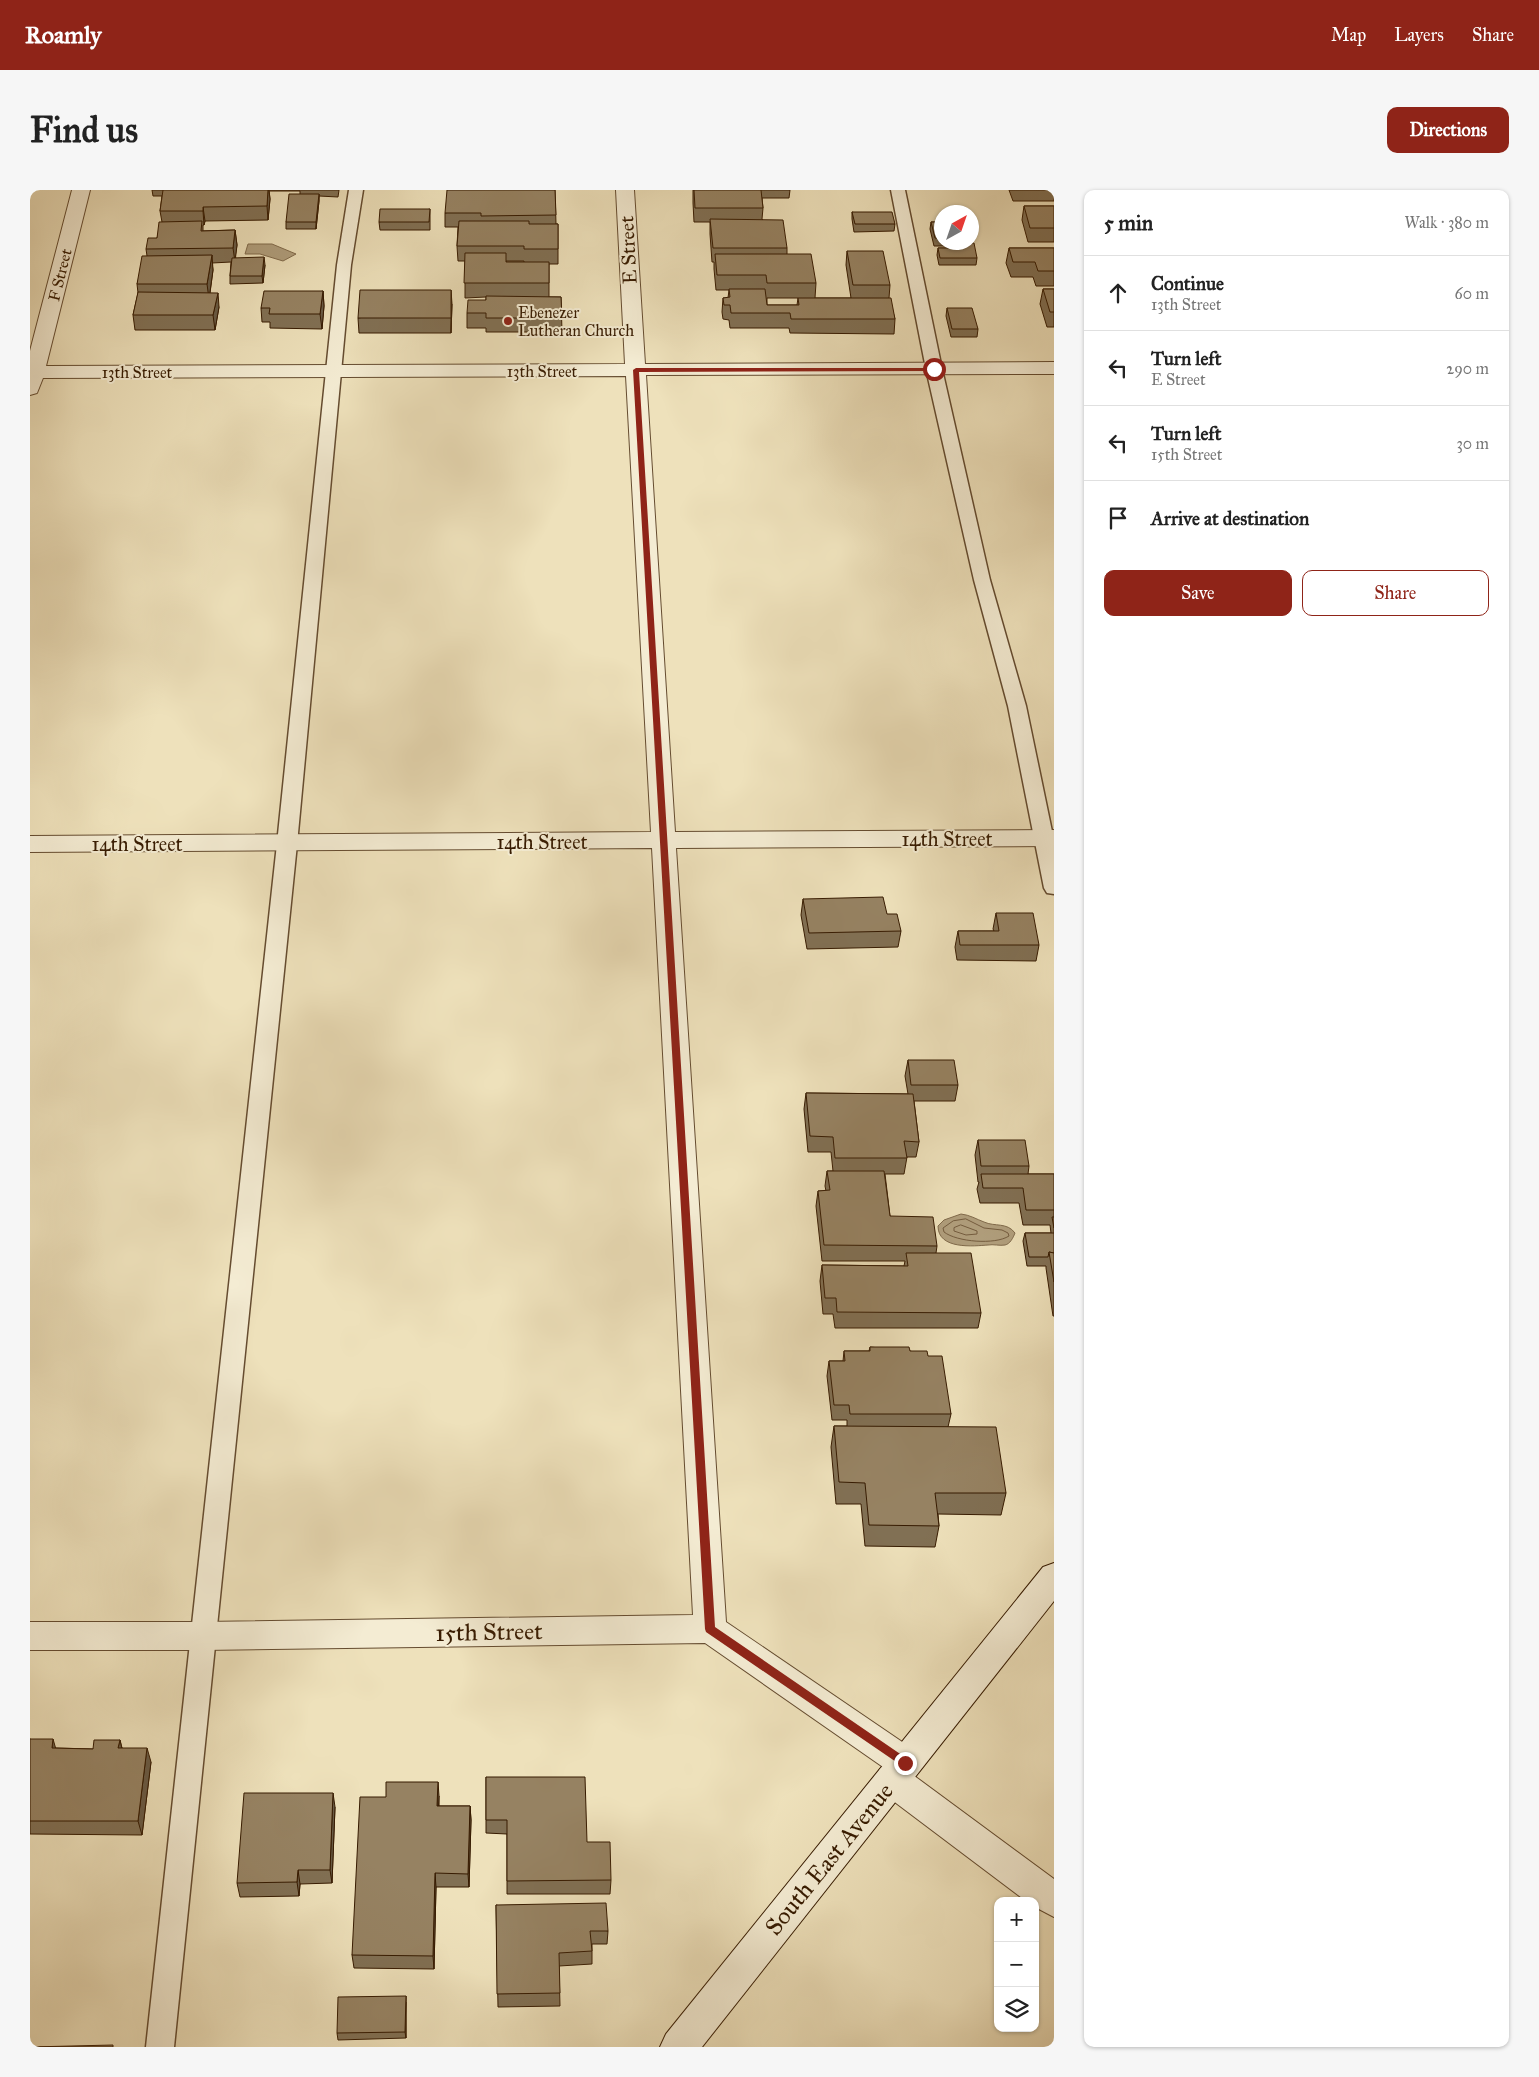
<!DOCTYPE html>
<html lang="en">
<head>
<meta charset="utf-8">
<style>
	body { margin:0; font-family:"IM FELL Great Primer",serif; background:#f6f6f6; color:#222 }
	.controls { position:absolute; right:15px; bottom:15px; display:grid; overflow:hidden; border-radius:10px; box-shadow:0 1px 4px #0004 }
	.controls button { width:45px; height:45px; display:grid; place-items:center; padding:0; border:0; border-bottom:1px solid #e0e0e0; background:#fff; color:#222; font:25px sans-serif }
	.compass { position:absolute; left:904px; top:15px; width:45px; height:45px; border-radius:50%; background:#fff; box-shadow:0 1px 4px #0004; rotate:40deg }
	.stop { position:absolute; width:15px; height:15px; margin:-11px; border:4px solid #8f2418; border-radius:50%; background:#fff }
	.stop.end { background:#8f2418; border-color:#fff; box-shadow:0 1px 5px #0008 }
	.list { margin:0; padding:0; list-style:none }
	h2 { display:flex; justify-content:space-between; align-items:center; height:65px; margin:0; padding:0 20px; font-size:21px }
	h2 small { font-size:16px; font-weight:400; color:#767676 }
	.list li { display:grid; grid-template-columns:32px 1fr auto; gap:15px; align-items:center; box-sizing:border-box; height:75px; padding:0 20px; border-top:1px solid #e0e0e0 }
	.list b { display:block; font-size:19px; white-space:nowrap }
	.list p { margin:0; font-size:16px; white-space:nowrap; color:#767676 }
	.list em { font-size:16px; font-style:normal; color:#767676 }
	.actions { display:flex; gap:10px; padding:15px 20px }
	.actions a { flex:1; padding:11px 0; border:1px solid #8f2418; border-radius:10px; text-align:center; font-size:18px; color:#8f2418 }
	.actions .main { background:#8f2418; color:#fff }
	.icon { flex:none; width:28px; height:28px; fill:none; stroke:currentColor; stroke-width:2; stroke-linecap:round; stroke-linejoin:round }
	.map { position:relative; flex:none; width:1024px; height:1857px; overflow:hidden; border-radius:10px }
	header { display:flex; align-items:center; gap:30px; box-sizing:border-box; height:70px; padding:0 25px; background:#8f2418; color:#fff }
	header strong { font-size:24px }
	nav { display:flex; gap:28px; margin-inline-start:auto; font-size:18px }
	.intro { display:flex; align-items:center; justify-content:space-between; box-sizing:border-box; height:120px; padding:0 30px }
	h1 { margin:0; font-size:35px }
	.button { padding:12px 22px; border-radius:10px; background:#8f2418; color:#fff; font-size:18px; font-weight:700 }
	main { display:flex; gap:30px; padding:0 30px }
	aside { flex:1; background:#fff; border-radius:10px; box-shadow:0 1px 4px #0004 }
	.map>svg:first-child { display:block }
	.water { fill:#b09e7c; stroke:#806a4b }
	.lines { fill:none; stroke-linecap:round; stroke-linejoin:round }
	.shore { stroke:#745c3e; stroke-width:1 }
	.lane-casing { stroke:#654c30; stroke-width:3 }
	.street-casing { stroke:#654c30; stroke-width:2 }
	.secondary-casing { stroke:#371b01; stroke-width:2 }
	.lane { fill:#f4ecd3; fill-rule:evenodd }
	.street { fill:#f4ecd3; fill-rule:evenodd }
	.secondary { fill:#f4ecd3; fill-rule:evenodd }
	.wall { fill:#817054; stroke:#371b01; fill-rule:evenodd }
	.shaded-wall { fill:#695b45; stroke:#371b01 }
	.building { fill:#968262; stroke:#371b01 }
	.route { fill:#8f2418 }
	.poi-dot { fill:#8f2418; stroke:#f4ecd3; stroke-width:2 }
	.labels { text-anchor:middle; dominant-baseline:central; stroke-width:4; stroke-linejoin:round; paint-order:stroke }
	.far-street-label { font-size:16px; fill:#371b01; stroke:#f4ecd3 }
	.far-poi-label { font-size:16px; fill:#371b01; stroke:#f4ecd3; text-anchor:start }
	.street-label { font-size:20px; fill:#371b01; stroke:#f4ecd3 }
	.near-street-label { font-size:24px; fill:#371b01; stroke:#f4ecd3 }
</style>
</head>
<body>
<header>
<strong>Roamly</strong>
<nav><a>Map</a><a>Layers</a><a>Share</a></nav>
</header>
<div class="intro"><h1>Find us</h1><a class="button">Directions</a></div>
<main>
<div class="map">
<svg width="1024" height="1857" viewBox="0 0 1024 1857">
	<rect width="100%" height="100%" fill="#eee1bb"/>
	<filter id="stains"><feTurbulence type="fractalNoise" baseFrequency=".004" numOctaves="4"/><feColorMatrix values="0 0 0 0 .2 0 0 0 0 .09 0 0 0 0 .02 0 0 0 .5 -.17"/></filter>
	<radialGradient id="worn" r=".72"><stop offset=".6" stop-color="#630" stop-opacity="0"/><stop offset="1" stop-color="#630" stop-opacity=".3"/></radialGradient>
	<g class="water">
		<polygon points="218,54 242,54 266,64 253,71 230,64 215,64"/>
		<path d="M931,1024c9,1 15,5 23,8 11,5 23,0 31,11 -2,5 -5,11 -10,12 -5,1 -12,-1 -17,0 -14,1 -50,5 -50,-19l6,-6z"/>
	</g>
	<g class="lines">
		<g class="shore">
			<path d="M936,1029l18,9 18,2 6,3 1,3c-14,9 -52,6 -65,-4l-1,-4 10,-7z"/>
			<polygon points="931,1035 947,1041 947,1044 936,1045 924,1041 924,1038"/>
		</g>
		<defs>
			<g id="lane">
				<polygon points="319,0 333,0 321,75 267,654 144,1857 116,1857 247,654 307,75"/>
				<polygon points="861,0 875,0 912,179 960,390 996,516 1024,651 1024,704 1017,703 1014,698 978,516 944,390 896,179"/>
			</g>
			<polygon id="street" points="42,0 60,0 16,176 595,174 586,0 604,0 615,174 1024,172 1024,184 616,185 645,642 1024,640 1024,656 646,658 696,1432 887,1562 892,1573 887,1584 883,1585 1024,1689 1024,1727 1005,1717 1005,1711 996,1711 850,1601 845,1590 850,1579 853,1577 675,1453 172,1460 0,1460 0,1432 172,1432 663,1425 622,658 0,662 0,646 621,642 596,186 13,188 7,203 0,205 0,161"/>
			<polygon id="secondary" points="1024,1373 1024,1411 672,1857 630,1857 636,1844 1013,1377"/>
		</defs>
		<use href="#lane" class="lane-casing"/>
		<use href="#street" class="street-casing"/>
		<use href="#secondary" class="secondary-casing"/>
		<use href="#lane" class="lane"/>
		<use href="#street" class="street"/>
		<use href="#secondary" class="secondary"/>
	</g>
	<g class="wall">
		<polygon points="122,0 309,0 308,7 289,6 289,11 286,39 256,39 256,32 270,4 270,1 239,1 240,9 238,30 175,31 174,35 173,35 173,41 205,40 207,55 205,68 235,75 233,93 200,94 200,86 201,72 182,73 183,80 180,103 189,117 185,140 105,140 103,125 108,103 107,94 117,66 116,59 127,48 132,32 130,21 132,6 123,6"/>
		<path d="M525,0l1,34h2v40h-9v33h12l1,35h-76v-4h-19v-15l19,-13v-3l-21,1v-37h-7l-1,-15 1,-19h-13v-14zM476,71h18v1h-18z"/>
		<path d="M663,0h97l-1,8h-27l1,10 -1,11 25,29v6l29,29 -1,15h36l-5,-33 1,-14 43,34 -1,13 6,21 -1,15 -104,-1 -1,-5h-59l-1,-8 -6,-1 -1,-7 1,-14h5l1,-8h-13l-2,-21v-7h-2l-2,-28v-12h-16l-1,-19zM737,108h31l-1,7h-30z"/>
		<polygon points="979,0 1024,0 1024,11 983,11"/>
		<polygon points="994,16 1024,16 1024,52 998,52 992,30"/>
		<polygon points="400,19 400,40 350,40 349,32"/>
		<polygon points="822,22 865,34 864,41 824,42 822,29"/>
		<polygon points="901,32 912,32 912,52 934,52 947,68 946,75 909,75 907,65 908,58 923,58 924,56 904,56 900,39"/>
		<polygon points="979,58 1024,58 1024,96 1006,96 1003,87 981,87 976,73"/>
		<polygon points="1013,99 1024,99 1024,137 1017,137 1010,114"/>
		<polygon points="293,101 294,116 292,139 240,138 240,132 232,132 231,118"/>
		<polygon points="422,114 421,143 329,143 328,128"/>
		<polygon points="917,118 948,139 947,147 921,147 916,126"/>
		<polygon points="773,709 871,741 868,757 777,759 771,725"/>
		<polygon points="966,723 1009,755 1006,771 927,770 925,757 928,741 964,741 963,739"/>
		<polygon points="878,870 928,895 925,911 884,911 889,952 886,967 877,967 874,984 855,984 860,1026 907,1056 906,1063 951,1123 948,1138 805,1138 803,1124 793,1124 790,1091 792,1075 874,1076 875,1071 792,1071 786,1016 788,1001 796,1001 795,996 797,981 803,981 801,962 778,962 774,919 776,903 878,904 875,886"/>
		<polygon points="948,950 999,976 998,984 1024,984 1024,1126 1023,1126 1016,1078 1016,1076 997,1076 993,1051 995,1043 1021,1043 1020,1035 993,1035 989,1013 950,1013 947,999 949,992 948,992 945,965"/>
		<polygon points="840,1157 880,1161 898,1166 921,1224 918,1237 976,1303 971,1325 908,1324 909,1336 905,1357 835,1356 831,1314 806,1314 801,1257 804,1236 817,1236 817,1230 802,1230 797,1186 799,1171 813,1171 814,1161 839,1161"/>
		<polygon points="0,1549 26,1558 63,1559 90,1550 92,1558 121,1572 112,1645 0,1644"/>
		<polygon points="456,1587 581,1690 580,1704 477,1704 477,1644 456,1643"/>
		<polygon points="409,1606 409,1616 440,1616 441,1630 439,1697 406,1697 404,1779 324,1778 322,1765"/>
		<polygon points="305,1617 302,1693 270,1694 269,1706 210,1707 207,1693"/>
		<polygon points="466,1715 578,1741 577,1754 562,1754 562,1774 529,1776 530,1816 468,1817"/>
		<polygon points="376,1812 376,1848 308,1850 307,1843"/>
	</g>
	<g class="shaded-wall">
		<polygon points="238,0 239,0 240,9 238,30 237,16"/>
		<polygon points="289,4 289,11 286,39 286,32"/>
		<polygon points="173,17 175,31 174,35 173,21"/>
		<polygon points="205,40 207,55 205,72 203,58"/>
		<polygon points="182,65 183,80 179,109 177,94"/>
		<polygon points="234,67 235,75 233,93 232,86"/>
		<polygon points="421,100 422,114 421,143"/>
		<polygon points="293,101 294,116 292,139 290,124"/>
		<polygon points="188,103 189,117 185,140 183,125"/>
		<polygon points="23,1549 27,1563 22,1558"/>
		<polygon points="90,1550 93,1564 88,1558"/>
		<polygon points="117,1558 121,1572 112,1645 108,1631"/>
		<polygon points="408,1592 409,1606 408,1630 407,1616"/>
		<polygon points="303,1603 305,1617 302,1693 300,1680"/>
		<polygon points="440,1616 441,1630 439,1697 438,1684"/>
		<polygon points="268,1680 270,1694 269,1706 267,1692"/>
		<polygon points="405,1683 406,1697 404,1779 403,1766"/>
		<polygon points="376,1806 376,1848 375,1842"/>
	</g>
	<g class="building">
		<polygon points="133,0 238,0 237,16 173,17 173,21 130,21"/>
		<polygon points="417,0 525,0 526,25 451,26 451,23 415,23"/>
		<polygon points="664,0 731,0 733,18 665,18"/>
		<polygon points="259,4 289,4 286,32 256,32"/>
		<polygon points="994,16 1024,16 1024,38 1000,38"/>
		<polygon points="350,19 400,19 399,32 349,32"/>
		<polygon points="822,22 862,22 865,34 825,34"/>
		<polygon points="680,29 753,30 757,58 683,58"/>
		<polygon points="172,31 171,41 205,40 203,58 116,59 118,48 127,48 129,32"/>
		<polygon points="429,31 499,31 499,34 528,34 528,59 494,59 494,56 427,56"/>
		<polygon points="901,32 912,32 912,49 905,48"/>
		<polygon points="924,53 944,53 947,68 910,68 908,58 925,58"/>
		<polygon points="979,58 1024,58 1024,81 1008,81 1005,72 983,72"/>
		<polygon points="817,61 853,61 860,95 823,95"/>
		<polygon points="435,63 476,63 476,72 519,72 519,93 434,93"/>
		<polygon points="685,64 781,64 786,93 737,93 736,85 687,85"/>
		<polygon points="182,65 177,94 107,94 112,66"/>
		<polygon points="234,67 232,86 200,86 202,68"/>
		<polygon points="699,99 735,99 737,115 769,115 768,108 861,108 865,129 761,129 760,123 701,123 700,115 694,115 693,108 700,107"/>
		<polygon points="1013,99 1024,99 1024,122 1020,122"/>
		<polygon points="330,100 421,100 421,128 328,128"/>
		<polygon points="234,101 293,101 290,124 239,124 240,118 231,118"/>
		<polygon points="108,102 188,103 183,125 103,125"/>
		<polygon points="456,106 531,107 532,128 456,128 456,123 437,123 438,110 456,110"/>
		<polygon points="917,118 942,118 948,139 922,139"/>
		<polygon points="853,707 857,724 867,724 871,741 779,743 773,709"/>
		<polygon points="966,723 1003,723 1009,755 930,755 928,741 969,741"/>
		<polygon points="878,870 924,870 928,895 881,895"/>
		<polygon points="776,903 883,904 889,952 874,951 877,968 805,968 803,947 780,946"/>
		<polygon points="948,950 995,950 999,976 951,976"/>
		<polygon points="797,981 854,981 860,1026 903,1027 907,1056 794,1055 788,1001 800,1000"/>
		<polygon points="951,984 1024,984 1024,1020 996,1020 993,998 953,998"/>
		<polygon points="1022,1027 1024,1027 1024,1038"/>
		<polygon points="995,1043 1024,1043 1024,1063 1019,1062 1018,1067 999,1067"/>
		<polygon points="1019,1062 1024,1063 1024,1092"/>
		<polygon points="876,1063 941,1063 951,1123 807,1122 806,1108 795,1108 792,1075 878,1076"/>
		<polygon points="840,1157 879,1157 880,1161 897,1161 898,1166 912,1166 921,1224 820,1224 819,1215 804,1215 799,1171 815,1171 814,1161 840,1161"/>
		<polygon points="804,1236 966,1237 976,1303 905,1303 909,1336 839,1335 835,1293 809,1292"/>
		<polygon points="0,1549 23,1549 22,1558 63,1559 64,1550 90,1550 88,1558 117,1558 108,1631 0,1631"/>
		<polygon points="456,1587 555,1587 557,1652 580,1652 581,1690 477,1691 477,1630 456,1630"/>
		<polygon points="356,1592 408,1592 407,1616 440,1616 438,1684 405,1683 403,1766 322,1765 330,1607 356,1607"/>
		<polygon points="214,1603 303,1603 300,1680 268,1680 267,1692 207,1693"/>
		<polygon points="576,1713 578,1741 560,1741 562,1761 529,1763 530,1803 467,1804 466,1715"/>
		<polygon points="376,1806 375,1842 307,1843 308,1807"/>
		<polygon points="83,1855 83,1857 0,1857"/>
	</g>
	<polygon class="route" points="606,178 904,178 907,179 904,181 609,182 685,1437 879,1570 880,1573 875,1578 676,1442 675,1439 603,180"/>
	<circle class="poi-dot" cx="478" cy="131" r="5"/>
	<g class="labels">
		<g class="far-street-label">
			<text transform="translate(30 85) rotate(-76)">F Street</text>
			<text x="512" y="181">13th Street</text>
			<text x="107" y="182">13th Street</text>
		</g>
		<g class="far-poi-label">
			<text x="488" y="122">Ebenezer<tspan x="488" dy="18">Lutheran Church</tspan></text>
		</g>
		<g class="street-label">
			<text transform="translate(598 60) rotate(-93)">E Street</text>
			<text x="917" y="649">14th Street</text>
			<text x="512" y="652">14th Street</text>
			<text x="107" y="654">14th Street</text>
		</g>
		<g class="near-street-label">
			<text transform="translate(459 1442) rotate(-1)">15th Street</text>
			<text transform="translate(799 1669) rotate(-51)">South East Avenue</text>
		</g>
	</g>
	<rect width="100%" height="100%" filter="url(#stains)"/>
	<rect width="100%" height="100%" fill="url(#worn)"/>
</svg>
<div class="controls">
<button>+</button>
<button>−</button>
<button><svg class="icon" aria-label="layers" viewBox="0 0 24 24"><path d="M12 4l9 5-9 5-9-5zM3 14l9 5 9-5"/></svg></button>
</div>
<svg class="compass" viewBox="-18 -18 36 36"><path d="M0-13l5 13h-10z" fill="#e53935"/><path d="M0 13l5-13h-10z" fill="#767676"/></svg>
<div class="stop" style="left:904px;top:179px"></div>
<div class="stop end" style="left:875px;top:1573px"></div>
</div>
<aside>
<h2>5 min<small>Walk · 380 m</small></h2>
<ul class="list">
<li><svg class="icon" aria-label="ahead" viewBox="0 0 24 24"><path d="M12 20V5M6 11l6-6 6 6"/></svg><div><b>Continue</b><p>13th Street</p></div><em>60 m</em></li>
<li><svg class="icon" aria-label="left" viewBox="0 0 24 24"><path d="M17 20v-9H6M10 6l-5 5 5 5"/></svg><div><b>Turn left</b><p>E Street</p></div><em>290 m</em></li>
<li><svg class="icon" aria-label="left" viewBox="0 0 24 24"><path d="M17 20v-9H6M10 6l-5 5 5 5"/></svg><div><b>Turn left</b><p>15th Street</p></div><em>30 m</em></li>
<li><svg class="icon" aria-label="arrive" viewBox="0 0 24 24"><path d="M6 21V4h12l-3 4 3 4H6"/></svg><div><b>Arrive at destination</b></div></li>
</ul>
<div class="actions"><a class="main">Save</a><a>Share</a></div>
</aside>
</main>
</body>
</html>
